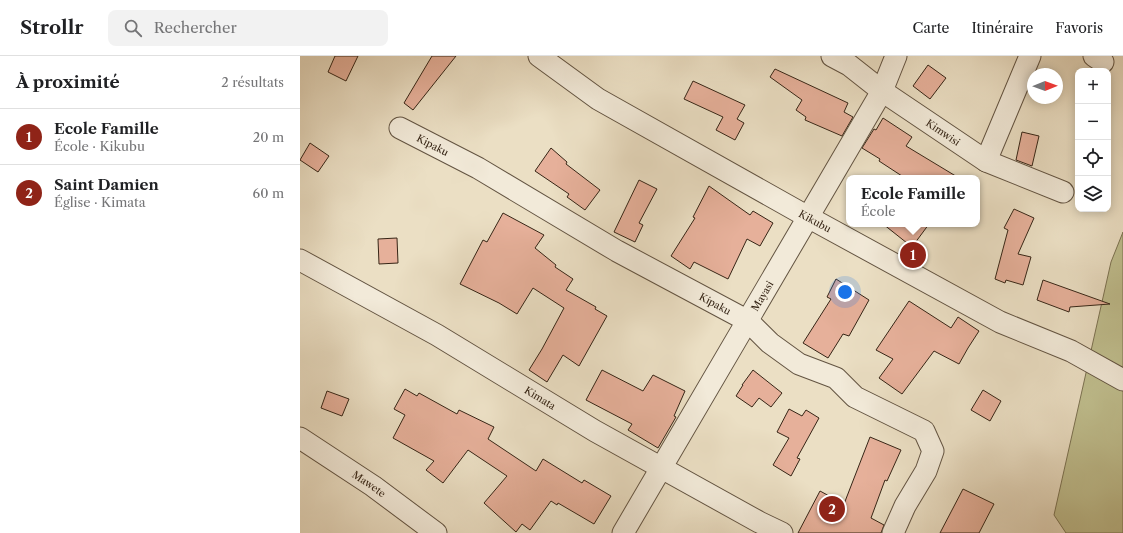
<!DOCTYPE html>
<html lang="fr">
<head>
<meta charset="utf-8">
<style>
	body { margin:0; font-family:"Libre Caslon Text",serif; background:#f2f2f2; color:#202124 }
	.controls { position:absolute; right:12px; top:12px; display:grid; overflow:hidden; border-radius:8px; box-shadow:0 2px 10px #0003 }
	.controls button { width:36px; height:36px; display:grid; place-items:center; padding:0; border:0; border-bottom:1px solid #e0e0e0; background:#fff; color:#202124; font:20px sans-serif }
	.compass { position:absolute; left:727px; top:12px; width:36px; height:36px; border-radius:50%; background:#fff; box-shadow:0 2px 10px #0003; rotate:89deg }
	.you { position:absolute; left:545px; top:236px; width:14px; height:14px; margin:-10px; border:3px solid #fff; border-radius:50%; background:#1a73e8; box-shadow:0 0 0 6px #1a73e833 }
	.badge { display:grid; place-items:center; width:26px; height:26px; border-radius:50%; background:#8f2418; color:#fff; font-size:13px; font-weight:700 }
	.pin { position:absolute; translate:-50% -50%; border:2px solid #fff; box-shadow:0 1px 4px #0006 }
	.popup { position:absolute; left:546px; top:119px; width:134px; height:52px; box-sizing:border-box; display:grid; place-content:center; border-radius:8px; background:#fff; filter:drop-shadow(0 1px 3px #0005); font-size:13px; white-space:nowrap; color:#757577 }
	.popup b { font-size:15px; color:#202124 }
	.popup::after { content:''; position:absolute; left:50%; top:100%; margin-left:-8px; border:8px solid transparent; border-top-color:#fff }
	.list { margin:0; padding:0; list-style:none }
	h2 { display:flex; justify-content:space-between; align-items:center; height:52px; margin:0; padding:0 16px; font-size:17px }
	h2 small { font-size:13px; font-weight:400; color:#757577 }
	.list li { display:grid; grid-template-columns:26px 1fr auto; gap:12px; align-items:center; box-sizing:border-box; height:56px; padding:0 16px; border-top:1px solid #e0e0e0 }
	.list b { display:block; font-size:15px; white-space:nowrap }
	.list p { margin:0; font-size:13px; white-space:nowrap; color:#757577 }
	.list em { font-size:13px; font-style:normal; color:#757577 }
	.icon { flex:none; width:22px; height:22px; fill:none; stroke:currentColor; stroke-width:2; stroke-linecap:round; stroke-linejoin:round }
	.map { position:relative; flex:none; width:823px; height:477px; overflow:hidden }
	header { display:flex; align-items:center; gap:24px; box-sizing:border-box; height:56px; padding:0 20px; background:#fff; border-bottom:1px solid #e0e0e0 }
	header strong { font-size:19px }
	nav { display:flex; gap:22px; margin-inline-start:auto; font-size:14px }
	.search { width:280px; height:36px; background:#f2f2f2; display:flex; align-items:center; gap:10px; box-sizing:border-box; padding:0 14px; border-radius:8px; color:#757577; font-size:15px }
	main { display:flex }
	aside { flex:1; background:#fff }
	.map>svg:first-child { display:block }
	.green { fill:#c0bf8f; stroke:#7b7252 }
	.building { fill:#e6b09a; stroke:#362516 }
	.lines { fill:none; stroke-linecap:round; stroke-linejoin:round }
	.minor-casing { stroke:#635442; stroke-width:23 }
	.minor { stroke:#f2ead9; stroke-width:21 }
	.labels { text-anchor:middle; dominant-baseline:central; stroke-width:3.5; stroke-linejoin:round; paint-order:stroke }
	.street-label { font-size:10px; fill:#362516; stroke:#f2ead9 }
</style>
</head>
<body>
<header>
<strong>Strollr</strong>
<div class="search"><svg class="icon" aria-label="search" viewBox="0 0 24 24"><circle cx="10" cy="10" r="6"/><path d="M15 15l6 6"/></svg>Rechercher</div>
<nav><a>Carte</a><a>Itinéraire</a><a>Favoris</a></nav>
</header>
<main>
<aside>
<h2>À proximité<small>2 résultats</small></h2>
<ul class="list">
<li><span class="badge">1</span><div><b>Ecole Famille</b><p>École · Kikubu</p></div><em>20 m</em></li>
<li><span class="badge">2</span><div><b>Saint Damien</b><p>Église · Kimata</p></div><em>60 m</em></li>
</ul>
</aside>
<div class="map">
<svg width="823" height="477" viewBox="0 0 823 477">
	<rect width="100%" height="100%" fill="#ebdfc4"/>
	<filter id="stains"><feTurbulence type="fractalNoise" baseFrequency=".005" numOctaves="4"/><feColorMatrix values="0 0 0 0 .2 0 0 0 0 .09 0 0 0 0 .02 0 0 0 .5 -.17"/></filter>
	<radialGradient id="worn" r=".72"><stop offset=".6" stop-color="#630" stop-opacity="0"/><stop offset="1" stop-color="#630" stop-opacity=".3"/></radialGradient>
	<polygon class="green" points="823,176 823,477 766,477 754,459 811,206"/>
	<g class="building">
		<polygon points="35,0 58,0 46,25 28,16"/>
		<polygon points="132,0 156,0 113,54 104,47"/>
		<polygon points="628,9 646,22 630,43 613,30"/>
		<polygon points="475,13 548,47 544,56 553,61 542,80 505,64 506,61 496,54 502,44 470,21"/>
		<polygon points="393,25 445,49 437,63 444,67 435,84 416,74 423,61 384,43"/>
		<polygon points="583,62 612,81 606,90 659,122 605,122 579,105 580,103 562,92 574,73 576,74"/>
		<polygon points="722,76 739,80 732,110 716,104"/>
		<polygon points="10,87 29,100 18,116 0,104"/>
		<polygon points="251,92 267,106 266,108 300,134 285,154 267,141 269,138 235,115"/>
		<polygon points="339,124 357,133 339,167 343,169 335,186 314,176"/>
		<polygon points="409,130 450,159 453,155 473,167 460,190 447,183 428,223 394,206 390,213 371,200 395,162 393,161"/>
		<polygon points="714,153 734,162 718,198 731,201 723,229 706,224 705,227 695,223 708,174 704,172"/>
		<polygon points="203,157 244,179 235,192 256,209 255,211 273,223 266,234 296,251 295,253 307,260 279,310 263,299 247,326 229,314 242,293 264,252 233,232 217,258 199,247 160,228 183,184 187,186"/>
		<polygon points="583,168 629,168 612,191"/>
		<polygon points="97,182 98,207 79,208 78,183"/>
		<polygon points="536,223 569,244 549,280 543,278 528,302 503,287 531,243 527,241"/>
		<polygon points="743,224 810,248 770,251 769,256 737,244"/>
		<polygon points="609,245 651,272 658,261 679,275 668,292 659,308 634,295 602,338 579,322 593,303 576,294"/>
		<polygon points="302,314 343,335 353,319 385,335 374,360 376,361 358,392 328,374 332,368 286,344"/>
		<polygon points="453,314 482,337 471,351 459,342 452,351 436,340 443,329 442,329"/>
		<polygon points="105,333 117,340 119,337 157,358 159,354 194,371 188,383 236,415 243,403 282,427 284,424 311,440 294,468 258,447 257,449 251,445 230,474 222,468 216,476 184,447 207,420 168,394 143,427 126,414 134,405 93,382 105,359 94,353"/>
		<polygon points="683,334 701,345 690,365 671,354"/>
		<polygon points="27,335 49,343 42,360 21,352"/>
		<polygon points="489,353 502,360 506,354 519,362 497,402 500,403 491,420 473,409 489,382 477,376"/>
		<polygon points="570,381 601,394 587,425 585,424 571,462 584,469 581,477 498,477 520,435 544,448"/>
		<polygon points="663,433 694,448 679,477 640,477"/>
	</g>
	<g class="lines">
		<defs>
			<g id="minor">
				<path id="s1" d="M239,0l59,43 210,118 192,105 71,29 52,29"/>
				<path id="s2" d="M532,0l17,9 33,26 104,70 77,31"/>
				<polyline points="794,0 803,6"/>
				<path id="s3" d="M100,72l78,40 139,83 131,70 22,22 29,21 37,14 19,19 69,34 9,20 -7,20 -21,35 -12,27"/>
				<polyline points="686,105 730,0"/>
				<path id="s4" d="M0,204l137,75 158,96 164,91 23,11"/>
				<path id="s5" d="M0,382l73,48 63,47"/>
				<path id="s6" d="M323,477l259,-442 14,-35"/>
			</g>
		</defs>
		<use href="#minor" class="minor-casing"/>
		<use href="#minor" class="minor"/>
	</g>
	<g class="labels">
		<g class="street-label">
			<text stroke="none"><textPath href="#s2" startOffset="135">Kimwisi</textPath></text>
			<text stroke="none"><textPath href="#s3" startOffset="37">Kipaku</textPath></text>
			<text stroke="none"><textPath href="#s1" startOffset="322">Kikubu</textPath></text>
			<text stroke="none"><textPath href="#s6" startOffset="275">Mayasi</textPath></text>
			<text stroke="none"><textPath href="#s3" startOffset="361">Kipaku</textPath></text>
			<text stroke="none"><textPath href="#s4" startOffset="277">Kimata</textPath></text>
			<text stroke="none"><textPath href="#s5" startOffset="83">Mawete</textPath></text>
		</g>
	</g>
	<rect width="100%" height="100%" filter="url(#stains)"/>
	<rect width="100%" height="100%" fill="url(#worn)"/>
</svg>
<div class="controls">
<button>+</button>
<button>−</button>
<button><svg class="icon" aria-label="locate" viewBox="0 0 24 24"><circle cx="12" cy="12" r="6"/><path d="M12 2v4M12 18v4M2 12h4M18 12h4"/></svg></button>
<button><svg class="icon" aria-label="layers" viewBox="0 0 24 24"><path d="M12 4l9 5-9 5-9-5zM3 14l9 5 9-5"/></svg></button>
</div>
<svg class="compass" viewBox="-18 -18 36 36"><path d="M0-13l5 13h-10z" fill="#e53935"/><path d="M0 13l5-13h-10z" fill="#757577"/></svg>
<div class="you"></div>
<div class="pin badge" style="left:613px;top:199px">1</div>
<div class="popup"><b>Ecole Famille</b>École</div>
<div class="pin badge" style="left:532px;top:453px">2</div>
</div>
</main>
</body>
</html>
